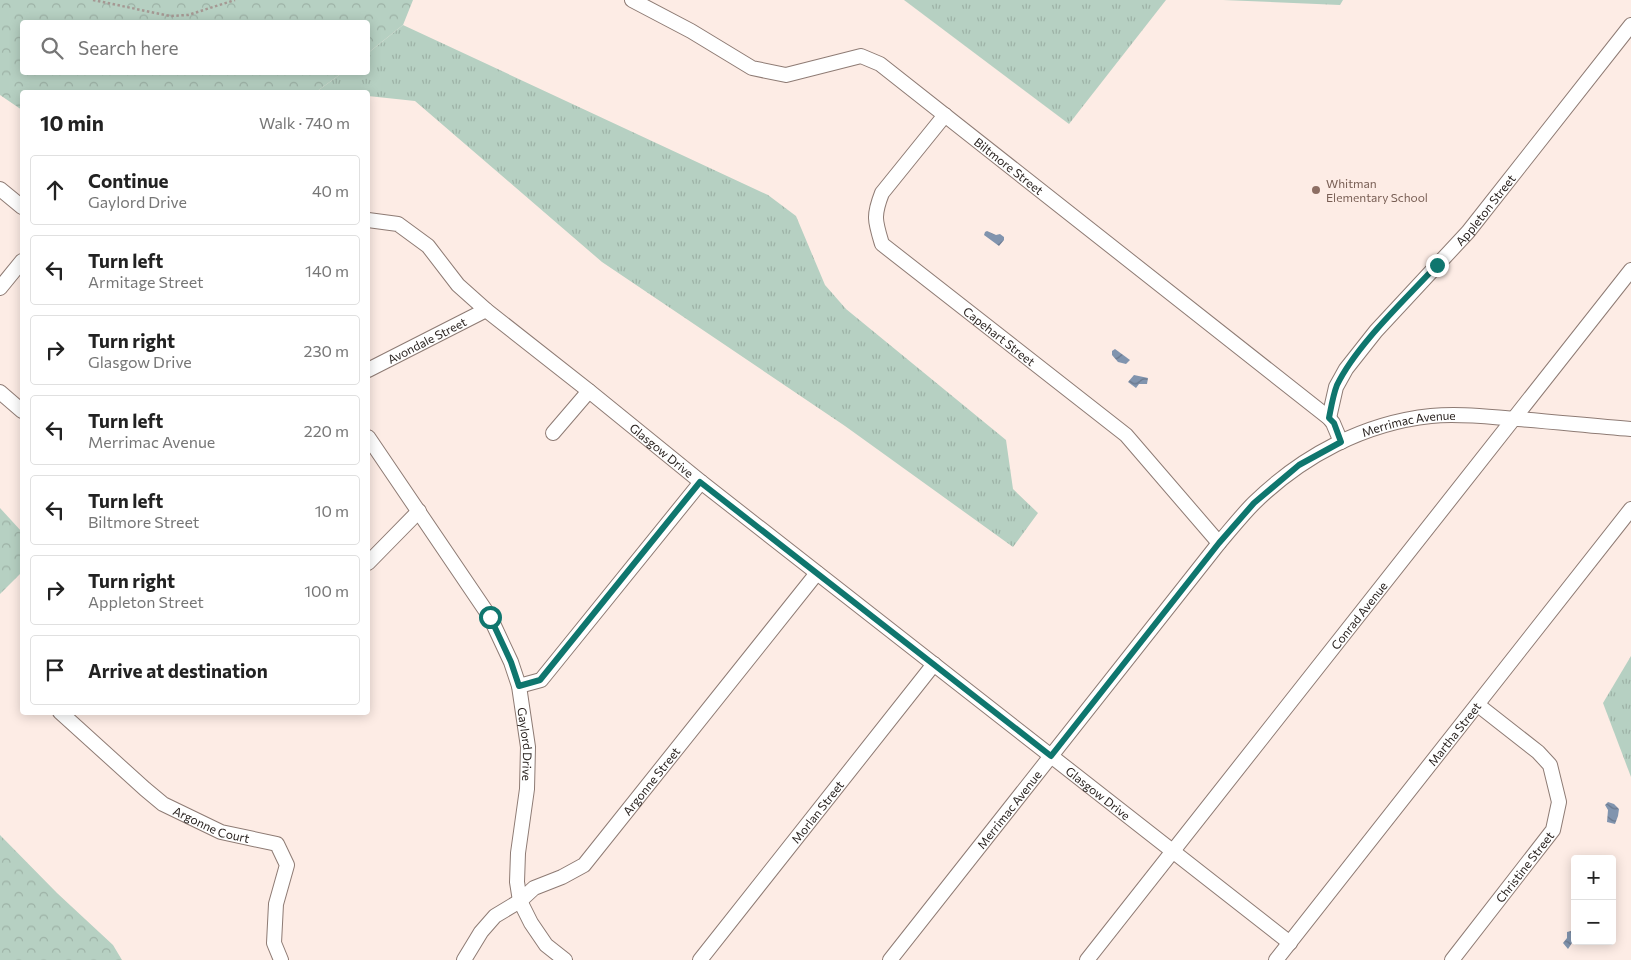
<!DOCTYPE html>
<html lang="en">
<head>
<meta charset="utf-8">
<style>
	body { margin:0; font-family:Commissioner,sans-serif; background:#f6f6f6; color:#222 }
	.controls { position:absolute; right:15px; bottom:15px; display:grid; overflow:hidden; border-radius:5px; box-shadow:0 2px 12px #0003 }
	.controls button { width:45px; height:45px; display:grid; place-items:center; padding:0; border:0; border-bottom:1px solid #e0e0e0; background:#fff; color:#222; font:25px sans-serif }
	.stop { position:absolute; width:15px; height:15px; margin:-11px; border:4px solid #0f766e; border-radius:50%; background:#fff }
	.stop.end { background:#0f766e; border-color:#fff; box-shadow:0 1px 5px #0008 }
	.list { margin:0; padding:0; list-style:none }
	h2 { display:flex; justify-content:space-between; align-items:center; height:65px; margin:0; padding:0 20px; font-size:21px }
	h2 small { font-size:16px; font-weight:400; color:#767676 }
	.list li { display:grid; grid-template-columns:32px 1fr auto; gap:15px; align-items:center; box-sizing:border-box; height:70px; margin:0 10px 10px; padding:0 10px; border:1px solid #e0e0e0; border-radius:5px }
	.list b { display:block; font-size:19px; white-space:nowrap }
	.list p { margin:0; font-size:16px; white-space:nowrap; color:#767676 }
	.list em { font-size:16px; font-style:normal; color:#767676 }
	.icon { flex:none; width:28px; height:28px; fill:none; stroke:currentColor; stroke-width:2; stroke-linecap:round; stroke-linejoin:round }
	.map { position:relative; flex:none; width:1631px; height:960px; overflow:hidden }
	.search { position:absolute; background:#fff; box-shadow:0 2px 12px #0003; left:20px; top:20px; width:350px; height:55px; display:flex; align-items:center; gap:12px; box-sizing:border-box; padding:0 18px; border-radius:5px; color:#767676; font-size:19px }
	.panel { position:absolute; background:#fff; box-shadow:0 2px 12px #0003; left:20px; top:90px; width:350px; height:625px; border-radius:5px }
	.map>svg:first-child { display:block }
	.grass { fill:url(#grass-tufts) }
	.forest { fill:url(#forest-crowns) }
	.water { fill:url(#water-waves) }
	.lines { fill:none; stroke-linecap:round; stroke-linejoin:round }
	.minor-casing { stroke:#8e7b74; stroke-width:16 }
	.path { stroke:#a59893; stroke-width:2.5; stroke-dasharray:2.5 2.5; stroke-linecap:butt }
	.minor { stroke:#fff; stroke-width:14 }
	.route { stroke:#0f766e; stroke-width:6 }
	.education-dot { fill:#8d6e63; stroke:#fdece5; stroke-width:2 }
	.labels { text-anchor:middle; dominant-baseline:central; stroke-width:5; stroke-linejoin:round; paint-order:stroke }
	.street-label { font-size:12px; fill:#2a2320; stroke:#fdece5 }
	.education-label { font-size:12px; fill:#785e54; stroke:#fdece5; text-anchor:start }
</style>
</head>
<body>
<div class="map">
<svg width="1631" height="960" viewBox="0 0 1631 960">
	<defs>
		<pattern id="grass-tufts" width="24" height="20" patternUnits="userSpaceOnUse" patternTransform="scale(1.25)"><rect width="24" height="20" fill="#b6d0c2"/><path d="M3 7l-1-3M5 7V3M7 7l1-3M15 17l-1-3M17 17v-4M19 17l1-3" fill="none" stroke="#9db2a6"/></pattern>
		<pattern id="forest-crowns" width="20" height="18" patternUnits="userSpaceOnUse" patternTransform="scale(1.25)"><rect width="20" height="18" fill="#b6d0c2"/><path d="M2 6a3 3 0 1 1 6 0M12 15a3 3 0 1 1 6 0" fill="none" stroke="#9db2a6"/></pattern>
		<pattern id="water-waves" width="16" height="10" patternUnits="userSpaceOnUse" patternTransform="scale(1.25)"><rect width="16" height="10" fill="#8194ae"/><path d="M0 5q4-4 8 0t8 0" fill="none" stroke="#6a788d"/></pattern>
	</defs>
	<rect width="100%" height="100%" fill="#fdece5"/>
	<g class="grass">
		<polygon points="904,0 1166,0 1069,124"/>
		<polygon points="1223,0 1343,0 1340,5"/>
		<polygon points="403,25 768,195 796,216 825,285 846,309 1006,440 1013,489 1038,513 1013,547 845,426 602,262 415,101 368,96 368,92 316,92 342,73 368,72 368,53"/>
		<polygon points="1631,656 1631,777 1603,703"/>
	</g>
	<g class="forest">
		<polygon points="0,0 413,0 403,25 368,53 368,22 22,22 22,72 342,73 316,92 22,92 22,110 0,95"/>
		<polygon points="0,508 22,532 22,572 0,594"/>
		<polygon points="0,835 57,893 113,945 122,960 0,960"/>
	</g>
	<g class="water">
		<polygon points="987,231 996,235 1000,234 1004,237 1004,240 999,246 984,235 985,232"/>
		<polygon points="1115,349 1130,360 1126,364 1118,362 1112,355 1112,351"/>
		<polygon points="1134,375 1148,378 1147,384 1139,384 1136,388 1128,382"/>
		<polygon points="1608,802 1614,804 1619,809 1618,816 1615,824 1607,822 1608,810 1605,805"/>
		<polygon points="1571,931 1575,932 1574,940 1568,949 1563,943 1567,938 1567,932"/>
	</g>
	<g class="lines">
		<defs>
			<g id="minor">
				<path id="s1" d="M632,0l59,31 61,37 34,7 75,-19 19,8 449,354 4,5 8,19"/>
				<path id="s2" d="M945,115l-63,78c-9,23 -7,28 0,51l244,191 93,108"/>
				<polyline points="0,189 22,207"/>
				<path id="s3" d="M368,220l30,4 30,22 30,39 28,25 103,81 112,91 589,461"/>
				<polyline points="0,288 22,261"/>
				<path id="s4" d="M368,370l118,-60"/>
				<polyline points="0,392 22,411"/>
				<path id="s5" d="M1329,418l7,-31 10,-18 30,-38 92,-99 163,-207"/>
				<polyline points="553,433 589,391"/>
				<path id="s6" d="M368,437l122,180 21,45 8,24 9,61 -1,42 -9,64 -1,29 3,19 11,22 15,22 19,15"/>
				<polyline points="368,563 419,511"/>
				<polyline points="519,686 541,680 701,482"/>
				<path id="s7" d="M60,712l85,77 18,15 58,28 56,12 10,21 -11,39 -2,39 7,17"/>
				<path id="s8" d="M464,960l17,-28 14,-16 25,-15 14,-13 28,-11 22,-12 233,-292"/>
				<path id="s9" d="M700,960l234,-296"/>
				<path id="s10" d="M890,960l329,-417c12,-14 23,-28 35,-40 48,-47 110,-80 177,-87 29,-3 58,1 87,3 38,3 75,7 113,10"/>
				<path id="s11" d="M1087,960l544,-690"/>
				<path id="s12" d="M1276,960l355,-451"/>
				<path id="s13" d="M1452,960l101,-130 6,-28 -9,-37 -12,-13 -60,-47"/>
			</g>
		</defs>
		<use href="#minor" class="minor-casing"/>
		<polyline class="path" points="93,0 170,16 188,15 235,0"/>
		<use href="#minor" class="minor"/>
	</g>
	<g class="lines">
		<path class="route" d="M490,617l21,45 8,24 21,-6 160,-198 351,274 168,-213 35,-40 45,-38 42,-23 -7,-19 -5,-5c2,-10 4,-23 8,-33 20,-41 69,-86 100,-120"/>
	</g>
	<circle class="education-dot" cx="1316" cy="190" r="5"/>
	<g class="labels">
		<g class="street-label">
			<text stroke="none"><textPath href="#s1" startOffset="435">Biltmore Street</textPath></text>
			<text stroke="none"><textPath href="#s5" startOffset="264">Appleton Street</textPath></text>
			<text stroke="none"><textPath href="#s2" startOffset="302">Capehart Street</textPath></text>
			<text stroke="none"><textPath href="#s4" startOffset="66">Avondale Street</textPath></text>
			<text stroke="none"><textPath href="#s10" startOffset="762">Merrimac Avenue</textPath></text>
			<text stroke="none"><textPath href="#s3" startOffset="379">Glasgow Drive</textPath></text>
			<text stroke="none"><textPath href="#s11" startOffset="439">Conrad Avenue</textPath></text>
			<text stroke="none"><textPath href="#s12" startOffset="288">Martha Street</textPath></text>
			<text stroke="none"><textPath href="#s6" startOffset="351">Gaylord Drive</textPath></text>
			<text stroke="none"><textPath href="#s8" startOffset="265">Argonne Street</textPath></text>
			<text stroke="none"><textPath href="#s3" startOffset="934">Glasgow Drive</textPath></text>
			<text stroke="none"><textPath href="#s10" startOffset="192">Merrimac Avenue</textPath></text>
			<text stroke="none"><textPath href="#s9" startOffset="189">Morlan Street</textPath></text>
			<text stroke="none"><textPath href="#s7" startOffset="191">Argonne Court</textPath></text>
			<text stroke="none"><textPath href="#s13" startOffset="118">Christine Street</textPath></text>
		</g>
		<g class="education-label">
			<text x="1326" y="183">Whitman<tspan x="1326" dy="14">Elementary School</tspan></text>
		</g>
	</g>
</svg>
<div class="controls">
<button>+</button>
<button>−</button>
</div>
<div class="stop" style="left:490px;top:617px"></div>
<div class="stop end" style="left:1437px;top:265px"></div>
<div class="search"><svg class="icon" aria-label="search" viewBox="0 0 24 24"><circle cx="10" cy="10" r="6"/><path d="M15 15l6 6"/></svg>Search here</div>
<section class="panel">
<h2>10 min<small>Walk · 740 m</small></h2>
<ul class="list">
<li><svg class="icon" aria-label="ahead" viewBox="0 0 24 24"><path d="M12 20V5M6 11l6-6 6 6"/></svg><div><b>Continue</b><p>Gaylord Drive</p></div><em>40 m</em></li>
<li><svg class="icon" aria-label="left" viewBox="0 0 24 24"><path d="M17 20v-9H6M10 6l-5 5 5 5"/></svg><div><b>Turn left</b><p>Armitage Street</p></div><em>140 m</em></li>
<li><svg class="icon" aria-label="right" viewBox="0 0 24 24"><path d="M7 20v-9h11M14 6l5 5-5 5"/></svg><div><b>Turn right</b><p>Glasgow Drive</p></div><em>230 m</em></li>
<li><svg class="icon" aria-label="left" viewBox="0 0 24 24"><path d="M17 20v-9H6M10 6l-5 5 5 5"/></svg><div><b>Turn left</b><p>Merrimac Avenue</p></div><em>220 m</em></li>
<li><svg class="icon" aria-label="left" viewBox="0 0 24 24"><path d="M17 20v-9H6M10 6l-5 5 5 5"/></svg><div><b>Turn left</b><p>Biltmore Street</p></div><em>10 m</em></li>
<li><svg class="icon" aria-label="right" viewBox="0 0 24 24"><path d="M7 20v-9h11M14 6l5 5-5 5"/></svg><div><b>Turn right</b><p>Appleton Street</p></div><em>100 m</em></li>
<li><svg class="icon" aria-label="arrive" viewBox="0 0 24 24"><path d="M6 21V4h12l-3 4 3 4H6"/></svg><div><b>Arrive at destination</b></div></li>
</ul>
</section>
</div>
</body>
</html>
